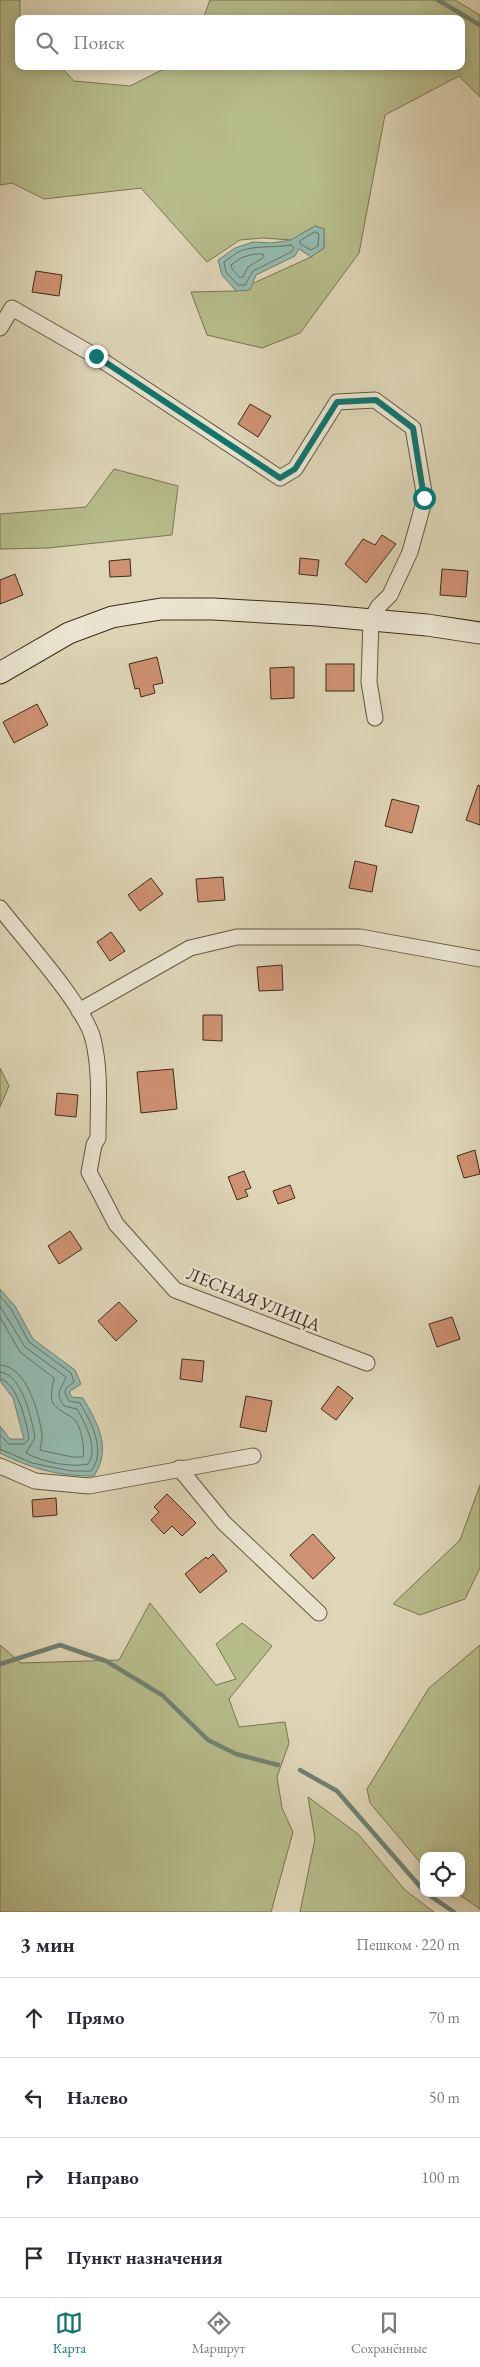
<!DOCTYPE html>
<html lang="ru">
<head>
<meta charset="utf-8">
<style>
	body { margin:0; font-family:"EB Garamond",serif; background:#f2f2f3; color:#2b2b33 }
	.controls { position:absolute; right:15px; bottom:15px; display:grid; overflow:hidden; border-radius:10px; box-shadow:0 2px 12px #0003 }
	.controls button { width:45px; height:45px; display:grid; place-items:center; padding:0; border:0; border-bottom:1px solid #e1e1e2; background:#fff; color:#2b2b33; font:25px sans-serif }
	.stop { position:absolute; width:15px; height:15px; margin:-11px; border:4px solid #0f766e; border-radius:50%; background:#fff }
	.stop.end { background:#0f766e; border-color:#fff; box-shadow:0 1px 5px #0008 }
	.list { margin:0; padding:0; list-style:none }
	h2 { display:flex; justify-content:space-between; align-items:center; height:65px; margin:0; padding:0 20px; font-size:21px }
	h2 small { font-size:16px; font-weight:400; color:#7c7c81 }
	.list li { display:grid; grid-template-columns:32px 1fr auto; gap:15px; align-items:center; box-sizing:border-box; height:80px; padding:0 20px; border-top:1px solid #e1e1e2 }
	.list b { display:block; font-size:19px; white-space:nowrap }
	.list em { font-size:16px; font-style:normal; color:#7c7c81 }
	.icon { flex:none; width:28px; height:28px; fill:none; stroke:currentColor; stroke-width:2; stroke-linecap:round; stroke-linejoin:round }
	.map { position:relative; flex:none; width:480px; height:1912px; overflow:hidden }
	.search { position:absolute; background:#fff; box-shadow:0 2px 12px #0003; left:15px; right:15px; top:15px; height:55px; display:flex; align-items:center; gap:12px; box-sizing:border-box; padding:0 18px; border-radius:10px; color:#7c7c81; font-size:19px }
	.sheet { height:385px; background:#fff }
	nav { display:flex; justify-content:space-around; align-items:center; box-sizing:border-box; height:70px; border-top:1px solid #e1e1e2; background:#fff; font-size:14px; color:#7c7c81 }
	nav a { display:grid; justify-items:center; gap:2px }
	nav .on { color:#0f766e }
	.map>svg:first-child { display:block }
	.green { fill:#b6bc8a; stroke:#7a7451 }
	.water { fill:#93b9ad; stroke:#718171 }
	.lines { fill:none; stroke-linecap:round; stroke-linejoin:round }
	.shore { stroke:#687262; stroke-width:1 }
	.stream { stroke:#718171; stroke-width:4.5 }
	.building { fill:#ce9172; stroke:#3d2c18 }
	.street-casing { stroke:#655640; stroke-width:17 }
	.secondary-casing { stroke:#3d2c18; stroke-width:23 }
	.street { stroke:#eae4d0; stroke-width:15 }
	.secondary { stroke:#eae4d0; stroke-width:21 }
	.route { stroke:#0f766e; stroke-width:6 }
	.labels { text-anchor:middle; dominant-baseline:central; stroke-width:5; stroke-linejoin:round; paint-order:stroke }
	.street-label { font-size:18px; fill:#3d2c18; stroke:#eae4d0 }
</style>
</head>
<body>
<div class="map">
<svg width="480" height="1912" viewBox="0 0 480 1912">
	<rect width="100%" height="100%" fill="#ded6b7"/>
	<filter id="stains"><feTurbulence type="fractalNoise" baseFrequency=".004" numOctaves="4"/><feColorMatrix values="0 0 0 0 .2 0 0 0 0 .09 0 0 0 0 .02 0 0 0 .5 -.17"/></filter>
	<radialGradient id="worn" r=".72"><stop offset=".6" stop-color="#630" stop-opacity="0"/><stop offset="1" stop-color="#630" stop-opacity=".3"/></radialGradient>
	<g class="green">
		<polygon points="0,0 20,0 19,66 60,66 74,81 130,86 170,66 461,66 461,19 203,19 210,0 455,0 480,15 480,97 459,76 385,115 359,253 300,333 262,348 207,335 191,292 236,291 311,257 324,248 324,229 315,226 291,240 263,238 240,240 207,262 141,188 44,199 12,183 0,185"/>
		<polygon points="114,469 178,486 172,535 48,548 0,549 0,514 86,507"/>
		<polygon points="0,1068 9,1086 0,1107"/>
		<polygon points="480,1485 480,1568 465,1599 420,1615 393,1604 460,1540"/>
		<polygon points="150,1603 216,1685 236,1679 216,1644 242,1623 272,1646 229,1699 239,1727 285,1722 289,1743 277,1777 282,1808 293,1832 271,1912 0,1912 0,1645 21,1663 119,1660"/>
		<polygon points="480,1645 480,1909 457,1893 461,1893 461,1856 424,1856 424,1867 370,1803 367,1789 429,1688"/>
		<polygon points="308,1797 358,1834 405,1890 434,1912 300,1912 315,1839"/>
	</g>
	<g class="water">
		<polygon points="315,226 324,229 324,248 311,257 299,249 295,256 256,275 250,290 236,291 222,275 218,260 235,248 253,242 271,243 291,240"/>
		<path d="M0,1289l15,17 18,33 42,31 6,14 -12,8 3,5 11,1c15,26 29,50 11,78 -36,0 -62,-7 -94,-23v-27l10,13h14l-11,-41 -13,-17z"/>
	</g>
	<g class="lines">
		<g class="shore">
			<polygon points="315,232 319,234 318,246 311,250 300,244 300,241"/>
			<path d="M291,245l3,3 -3,4 -38,19 -8,14h-7l-12,-13 -2,-10c5,-3 9,-7 14,-10 14,-7 37,-4 53,-7z"/>
			<polygon points="254,254 263,254 264,257 248,267 243,277 239,277 232,269 231,265 241,258"/>
			<path d="M0,1296l11,13 18,33 42,31 3,9 -8,6 -1,5 4,8 11,2c11,19 27,48 11,68h-20l-39,-8 -32,-14"/>
			<path d="M0,1306l25,41 41,30c-4,11 -12,16 -2,29l13,3c8,14 22,40 11,55 -17,4 -46,-2 -62,-11l9,-15c-3,-19 -13,-64 -35,-66"/>
			<path d="M0,1317l20,35 34,26c-4,23 -6,26 16,38 11,5 15,31 13,41h-11l-32,-7c0,-4 3,-9 2,-15 -3,-22 -15,-69 -42,-70"/>
			<path d="M0,1379c17,2 27,45 29,60l-5,5h-15l-9,-9"/>
		</g>
		<g class="stream">
			<polyline points="438,0 480,25"/>
			<polyline points="0,1664 60,1645 106,1661 162,1695 208,1740 236,1754 278,1765"/>
			<polyline points="300,1770 337,1791 424,1891"/>
			<polyline points="426,1893 454,1912"/>
		</g>
	</g>
	<g class="building">
		<polygon points="36,271 62,275 59,296 32,292"/>
		<polygon points="250,404 271,416 258,437 238,424"/>
		<polygon points="382,535 396,544 366,583 345,564 363,539 375,545"/>
		<polygon points="300,558 319,560 317,576 299,574"/>
		<polygon points="130,559 131,576 110,577 109,561"/>
		<polygon points="442,569 468,571 466,597 440,595"/>
		<polygon points="15,574 23,595 0,604 0,580"/>
		<polygon points="157,657 163,683 153,685 155,693 141,697 139,688 135,689 129,664"/>
		<rect x="326" y="664" width="28" height="27"/>
		<polygon points="294,667 294,698 271,699 270,668"/>
		<polygon points="37,704 48,725 14,743 3,722"/>
		<polygon points="478,785 480,786 480,825 466,820"/>
		<polygon points="392,799 419,806 412,833 385,826"/>
		<polygon points="355,861 377,866 372,892 349,888"/>
		<polygon points="223,877 225,900 198,902 196,879"/>
		<polygon points="151,878 163,894 140,911 128,895"/>
		<polygon points="111,932 125,951 110,961 97,942"/>
		<polygon points="282,965 283,990 259,991 257,967"/>
		<polygon points="203,1015 222,1015 222,1041 203,1040"/>
		<polygon points="173,1069 177,1109 141,1113 137,1072"/>
		<polygon points="57,1093 78,1095 76,1117 55,1115"/>
		<polygon points="475,1150 480,1174 464,1178 457,1156"/>
		<polygon points="244,1171 251,1188 245,1190 248,1196 237,1200 228,1177"/>
		<polygon points="290,1185 295,1198 278,1204 273,1191"/>
		<polygon points="70,1231 82,1249 59,1264 48,1246"/>
		<polygon points="119,1302 137,1321 116,1341 98,1321"/>
		<polygon points="452,1317 460,1339 437,1347 429,1324"/>
		<polygon points="182,1359 204,1361 202,1382 180,1379"/>
		<polygon points="338,1386 353,1398 336,1420 321,1409"/>
		<polygon points="246,1396 272,1401 266,1432 240,1427"/>
		<polygon points="167,1494 196,1523 182,1536 172,1526 164,1534 151,1520 159,1512 154,1507"/>
		<polygon points="56,1498 57,1515 33,1517 32,1500"/>
		<polygon points="313,1534 335,1558 313,1579 290,1555"/>
		<polygon points="213,1554 227,1571 200,1593 185,1574 206,1557 208,1559"/>
	</g>
	<g class="lines">
		<defs>
			<g id="street">
				<polyline points="0,328 12,308 97,357 280,478 295,469 337,402 375,400 413,428 425,498 410,552 390,595 378,607 371,620 369,682 375,718"/>
				<path d="M0,908c23,30 85,98 93,131 8,32 5,67 5,99l-4,7 -5,27 11,21 16,31 59,66 192,73"/>
				<polyline points="79,1011 190,948 237,937 360,937 480,959"/>
				<polyline points="0,1466 35,1481 89,1486 253,1456"/>
				<polyline points="179,1468 224,1523 319,1613"/>
			</g>
			<polyline id="secondary" points="0,673 69,633 112,617 161,609 213,609 317,615 427,625 480,633"/>
		</defs>
		<use href="#street" class="street-casing"/>
		<use href="#secondary" class="secondary-casing"/>
		<use href="#street" class="street"/>
		<use href="#secondary" class="secondary"/>
	</g>
	<g class="lines">
		<polyline class="route" points="96,356 280,478 295,469 337,402 376,400 413,428 424,498"/>
	</g>
	<g class="labels">
		<g class="street-label">
			<text transform="translate(254 1299) rotate(22)">ЛЕСНАЯ УЛИЦА</text>
		</g>
	</g>
	<rect width="100%" height="100%" filter="url(#stains)"/>
	<rect width="100%" height="100%" fill="url(#worn)"/>
</svg>
<div class="controls">
<button><svg class="icon" aria-label="locate" viewBox="0 0 24 24"><circle cx="12" cy="12" r="6"/><path d="M12 2v4M12 18v4M2 12h4M18 12h4"/></svg></button>
</div>
<div class="stop" style="left:424px;top:498px"></div>
<div class="stop end" style="left:96px;top:356px"></div>
<div class="search"><svg class="icon" aria-label="search" viewBox="0 0 24 24"><circle cx="10" cy="10" r="6"/><path d="M15 15l6 6"/></svg>Поиск</div>
</div>
<section class="sheet">
<h2>3 мин<small>Пешком · 220 m</small></h2>
<ul class="list">
<li><svg class="icon" aria-label="ahead" viewBox="0 0 24 24"><path d="M12 20V5M6 11l6-6 6 6"/></svg><div><b>Прямо</b></div><em>70 m</em></li>
<li><svg class="icon" aria-label="left" viewBox="0 0 24 24"><path d="M17 20v-9H6M10 6l-5 5 5 5"/></svg><div><b>Налево</b></div><em>50 m</em></li>
<li><svg class="icon" aria-label="right" viewBox="0 0 24 24"><path d="M7 20v-9h11M14 6l5 5-5 5"/></svg><div><b>Направо</b></div><em>100 m</em></li>
<li><svg class="icon" aria-label="arrive" viewBox="0 0 24 24"><path d="M6 21V4h12l-3 4 3 4H6"/></svg><div><b>Пункт назначения</b></div></li>
</ul>
</section>
<nav>
<a class="on"><svg class="icon" aria-label="map" viewBox="0 0 24 24"><path d="M3 6l6-2 6 2 6-2v14l-6 2-6-2-6 2zM9 4v14M15 6v14"/></svg>Карта</a>
<a><svg class="icon" aria-label="directions" viewBox="0 0 24 24"><path d="M12 3l9 9-9 9-9-9zM9 14v-3h6M13 9l2 2-2 2"/></svg>Маршрут</a>
<a><svg class="icon" aria-label="saved" viewBox="0 0 24 24"><path d="M7 4h10v16l-5-4-5 4z"/></svg>Сохранённые</a>
</nav>
</body>
</html>
